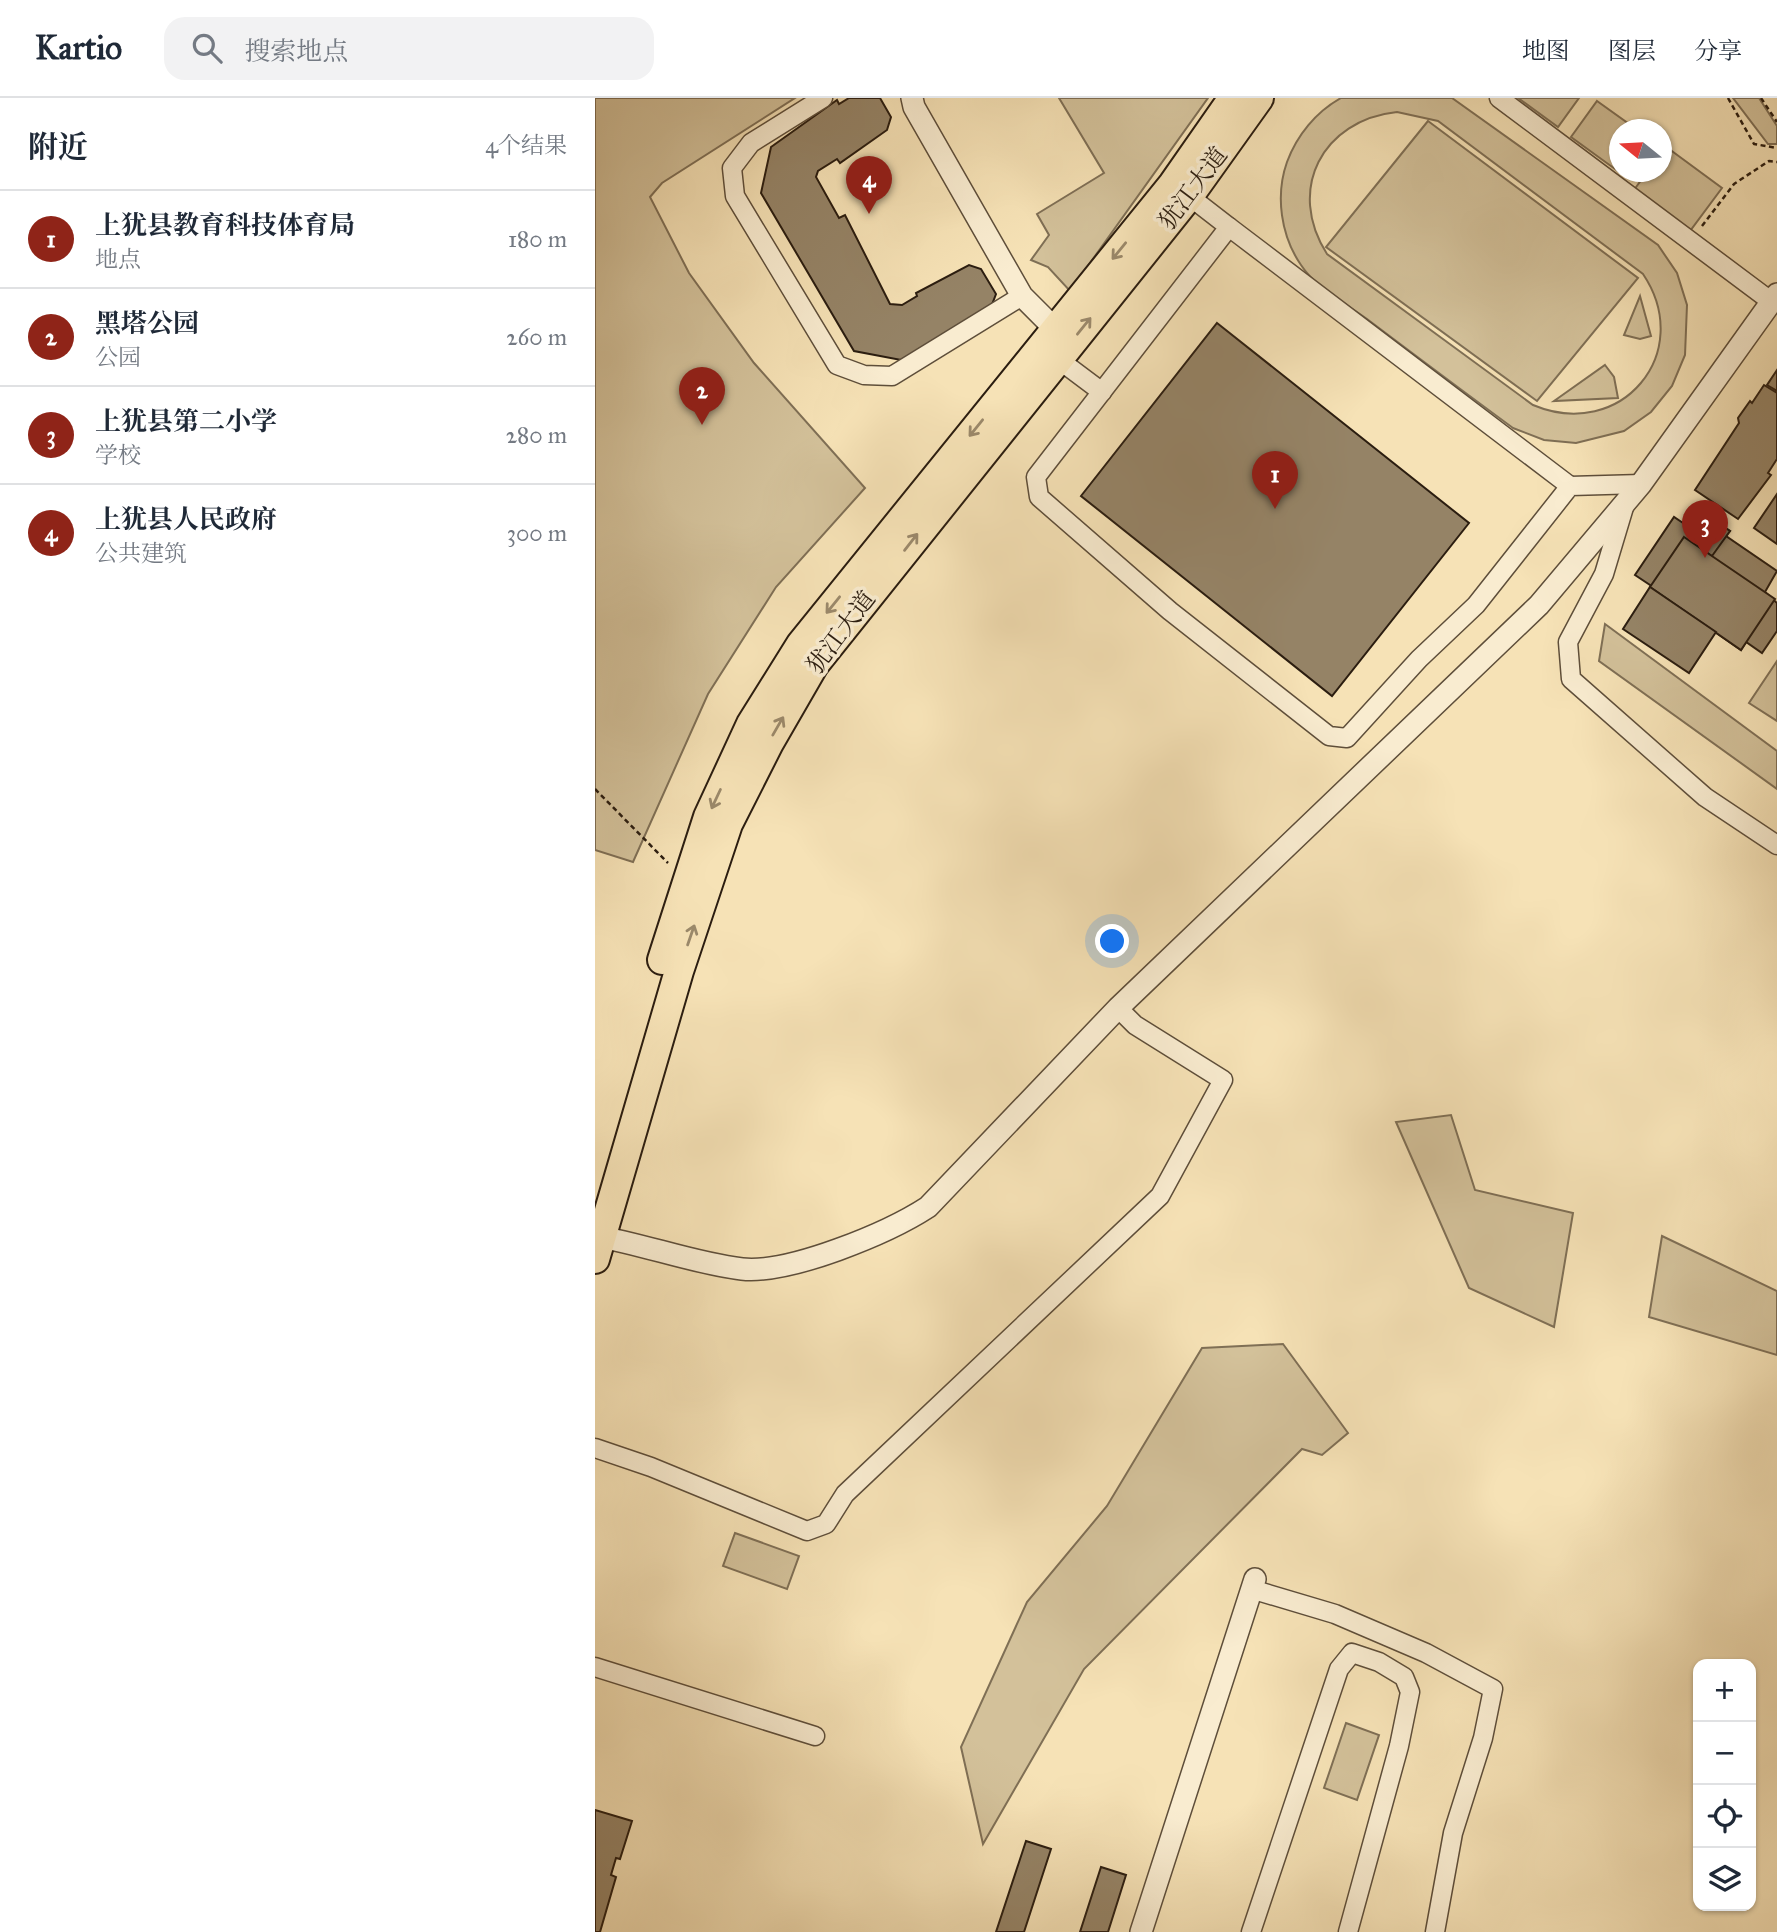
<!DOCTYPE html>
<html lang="zh">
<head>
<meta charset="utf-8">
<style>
	body { margin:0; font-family:"IM FELL Great Primer","Noto Serif SC",serif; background:#f2f2f3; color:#1f2937 }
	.controls { position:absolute; right:21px; bottom:21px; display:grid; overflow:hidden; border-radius:14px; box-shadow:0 2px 5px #0004 }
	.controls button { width:63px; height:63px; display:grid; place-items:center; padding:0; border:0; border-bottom:2px solid #e0e1e3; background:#fff; color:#1f2937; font:35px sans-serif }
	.compass { position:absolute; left:1014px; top:21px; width:63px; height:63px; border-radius:50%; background:#fff; box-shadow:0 2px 5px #0004; rotate:288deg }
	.you { position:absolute; left:518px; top:844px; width:24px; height:24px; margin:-18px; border:5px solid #fff; border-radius:50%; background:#1a73e8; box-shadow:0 0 0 10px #1a73e833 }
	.badge { display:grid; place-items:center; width:46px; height:46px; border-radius:50%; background:#8f2418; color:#fff; font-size:23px; font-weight:700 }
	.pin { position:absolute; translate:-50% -58px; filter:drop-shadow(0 2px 4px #0008) }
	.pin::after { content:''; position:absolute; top:37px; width:24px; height:21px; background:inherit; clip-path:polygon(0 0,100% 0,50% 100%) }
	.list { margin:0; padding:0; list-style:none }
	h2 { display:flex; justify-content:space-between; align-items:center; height:91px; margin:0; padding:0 28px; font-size:30px }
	h2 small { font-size:23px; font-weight:400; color:#747a83 }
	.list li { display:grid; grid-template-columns:46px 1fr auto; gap:21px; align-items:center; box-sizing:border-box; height:98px; padding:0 28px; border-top:2px solid #e0e1e3 }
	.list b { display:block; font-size:26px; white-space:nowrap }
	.list p { margin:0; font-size:23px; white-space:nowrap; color:#747a83 }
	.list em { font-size:23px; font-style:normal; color:#747a83 }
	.icon { flex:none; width:38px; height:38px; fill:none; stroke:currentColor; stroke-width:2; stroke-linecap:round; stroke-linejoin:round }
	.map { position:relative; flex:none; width:1182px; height:1834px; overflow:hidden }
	header { display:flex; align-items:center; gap:42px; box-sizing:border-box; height:98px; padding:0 35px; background:#fff; border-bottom:2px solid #e0e1e3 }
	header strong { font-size:33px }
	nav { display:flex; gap:38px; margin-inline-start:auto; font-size:24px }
	.search { width:490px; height:63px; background:#f2f2f3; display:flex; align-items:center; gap:18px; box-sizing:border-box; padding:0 24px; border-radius:21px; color:#747a83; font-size:26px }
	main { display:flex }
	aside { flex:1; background:#fff }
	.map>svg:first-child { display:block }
	.green { fill:#d3c19a; stroke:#7f6f55; stroke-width:2; fill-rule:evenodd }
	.building { fill:#958366; stroke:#2b1d10; stroke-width:2 }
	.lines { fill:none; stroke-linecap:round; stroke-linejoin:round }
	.minor-casing { stroke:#5e4e3a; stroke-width:21 }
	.tertiary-casing { stroke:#5e4e3a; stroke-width:24 }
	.primary-casing { stroke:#2b1d10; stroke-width:32 }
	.path { stroke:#2b1d10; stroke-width:2.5; stroke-dasharray:5 3.5; stroke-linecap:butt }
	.minor { stroke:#f9ecd0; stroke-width:18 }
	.tertiary { stroke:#f9ecd0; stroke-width:21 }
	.primary { stroke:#f6e2b6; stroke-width:28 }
	.oneway { stroke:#9b896b }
	.labels { text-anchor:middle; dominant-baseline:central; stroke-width:7; stroke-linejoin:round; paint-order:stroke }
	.street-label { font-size:24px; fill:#2b1d10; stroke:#f9ecd0 }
</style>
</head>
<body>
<header>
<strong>Kartio</strong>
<div class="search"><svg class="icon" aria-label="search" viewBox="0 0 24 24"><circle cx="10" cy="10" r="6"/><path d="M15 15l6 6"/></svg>搜索地点</div>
<nav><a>地图</a><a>图层</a><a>分享</a></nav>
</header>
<main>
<aside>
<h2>附近<small>4个结果</small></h2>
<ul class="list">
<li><span class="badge">1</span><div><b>上犹县教育科技体育局</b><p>地点</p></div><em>180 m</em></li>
<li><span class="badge">2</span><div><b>黑塔公园</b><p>公园</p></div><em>260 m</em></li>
<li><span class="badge">3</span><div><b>上犹县第二小学</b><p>学校</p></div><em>280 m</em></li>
<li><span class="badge">4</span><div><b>上犹县人民政府</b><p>公共建筑</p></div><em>300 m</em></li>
</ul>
</aside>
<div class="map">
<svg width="1182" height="1834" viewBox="0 0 1182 1834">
	<rect width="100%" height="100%" fill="#f6e2b6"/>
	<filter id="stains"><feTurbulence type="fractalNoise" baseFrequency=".00286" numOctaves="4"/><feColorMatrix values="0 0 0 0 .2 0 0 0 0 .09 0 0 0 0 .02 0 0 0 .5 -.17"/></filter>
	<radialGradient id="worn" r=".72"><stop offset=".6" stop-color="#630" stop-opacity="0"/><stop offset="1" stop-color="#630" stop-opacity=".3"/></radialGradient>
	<g class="green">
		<polygon points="0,0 200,0 67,85 55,99 94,175 159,265 270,390 181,489 113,596 38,764 0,752"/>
		<polygon points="464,0 613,0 475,193 453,169 436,162 454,137 442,116 509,75"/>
		<path d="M746,0h111l206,147 19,28 10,32 -2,50 -13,31 -21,26 -27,19 -48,12 -32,-3 -31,-12c-49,-36 -97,-72 -146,-109 -22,-16 -51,-31 -66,-54 -20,-29 -26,-69 -14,-103 10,-27 29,-50 54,-64zM802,14l41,9 205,153c53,79 -22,168 -110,131l-206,-151c-41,-64 -5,-134 70,-142z"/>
		<polygon points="923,0 984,0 963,29"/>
		<polygon points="1138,0 1164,0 1182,28 1182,46 1173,46"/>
		<polygon points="1002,3 1041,31 1024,32 1024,74 1035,74 1031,79 976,39"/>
		<polygon points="833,23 1043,180 942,303 731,149"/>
		<polygon points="1070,48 1127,90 1095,133 1039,92 1052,74 1066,74 1067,53"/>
		<polygon points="1045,198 1056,238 1045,241 1029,237"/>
		<polygon points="1010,267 1019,279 1023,300 959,303"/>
		<polygon points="1010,526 1182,653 1182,691 1004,563"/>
		<polygon points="1182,563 1182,623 1154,605"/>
		<polygon points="856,1017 880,1092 978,1115 959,1229 874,1190 801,1024"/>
		<polygon points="1067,1138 1182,1193 1182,1257 1054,1219"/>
		<polygon points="688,1246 753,1335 727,1357 707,1351 489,1571 388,1746 366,1649 432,1504 512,1408 607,1250"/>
		<polygon points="140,1435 204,1458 192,1491 128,1468"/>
		<polygon points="751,1625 784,1637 762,1702 729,1690"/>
	</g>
	<g class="building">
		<polygon points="254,0 285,0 296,19 292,32 245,65 242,61 223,73 221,79 244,120 250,117 295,206 307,207 322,198 321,195 374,167 386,171 401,196 396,209 306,262 259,253 166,95 176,49 242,2 244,6"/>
		<polygon points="622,225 874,425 737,598 486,398"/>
		<polygon points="1182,272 1182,293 1172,287"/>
		<polygon points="1169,287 1182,295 1182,361 1173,375 1176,377 1143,421 1100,392 1144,325 1143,320 1155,303 1157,305"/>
		<polygon points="1182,396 1182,446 1159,430"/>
		<polygon points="1097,413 1117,427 1120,423 1135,433 1131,438 1182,473 1170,494 1182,505 1182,533 1167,555 1151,544 1146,552 1087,511 1085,514 1063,499 1065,496 1058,489 1040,477 1079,419 1088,425"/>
		<polygon points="1120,423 1135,433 1117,458 1103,449"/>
		<polygon points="1089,439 1180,501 1146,552 1055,489"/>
		<polygon points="1055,489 1121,534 1094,575 1028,531"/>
		<polygon points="0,1712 37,1723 25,1761 21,1760 16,1777 21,1779 5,1834 0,1834"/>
		<polygon points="431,1743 456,1751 429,1834 401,1834"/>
		<polygon points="506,1769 531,1777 513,1834 485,1834"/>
	</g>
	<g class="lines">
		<defs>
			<g id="minor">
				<polyline points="228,0 156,45 137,70 140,98 242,267 269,277 297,278 427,198"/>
				<polyline points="904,0 1177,204"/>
				<polyline points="594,98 634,129 441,379 444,399 575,513 734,638 752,640 824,561 881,507 975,388 1046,386"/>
				<polyline points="634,129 975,388"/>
				<polyline points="463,261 507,294"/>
				<polyline points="1030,406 1009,476 973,544 976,581 1110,699 1182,747"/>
				<polyline points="0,1350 56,1369 212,1433 231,1426 250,1396 565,1098 628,982 540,927 523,910"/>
				<polyline points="656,1491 740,1516 831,1555 898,1591 888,1640 858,1735 840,1834"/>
				<polyline points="0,1569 220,1638"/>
				<polyline points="656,1834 744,1571 757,1555 784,1564 809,1579 815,1594 804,1648 753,1834"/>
			</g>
			<g id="tertiary">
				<polyline points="317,0 319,9 427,198 460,231"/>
				<path d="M0,1138c49,8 97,27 147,33 48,5 146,-36 186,-62l190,-199 421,-403 102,-121 136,-190"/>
				<polyline points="546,1834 660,1481"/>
			</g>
			<g id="primary">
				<polyline points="67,862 113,719 156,626 206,546 578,86 638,0"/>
				<polyline points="0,1161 84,873 133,726 174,645 219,567 594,98 664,0"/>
			</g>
		</defs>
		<use href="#minor" class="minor-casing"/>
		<use href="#tertiary" class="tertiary-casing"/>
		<use href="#primary" class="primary-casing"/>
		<g class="path">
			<polyline points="1133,0 1159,46 1182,50"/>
			<polyline points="1166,0 1182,24"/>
			<polyline points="1107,128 1139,86 1174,63 1182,64"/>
			<polyline points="0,691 73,765"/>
		</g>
		<use href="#minor" class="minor"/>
		<use href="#tertiary" class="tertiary"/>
		<use href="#primary" class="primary"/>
	</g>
	<defs><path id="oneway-shaft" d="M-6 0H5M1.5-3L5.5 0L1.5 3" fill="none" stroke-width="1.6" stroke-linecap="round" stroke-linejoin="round" transform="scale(1.75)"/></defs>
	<g class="oneway">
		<use href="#oneway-shaft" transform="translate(524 153) rotate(129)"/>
		<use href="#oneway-shaft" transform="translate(489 228) rotate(-51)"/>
		<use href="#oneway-shaft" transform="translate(381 330) rotate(129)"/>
		<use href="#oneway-shaft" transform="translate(316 444) rotate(-52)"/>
		<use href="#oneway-shaft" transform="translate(238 507) rotate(129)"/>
		<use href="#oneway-shaft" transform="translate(183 628) rotate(-60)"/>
		<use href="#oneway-shaft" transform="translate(121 701) rotate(115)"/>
		<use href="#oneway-shaft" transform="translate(96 837) rotate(-71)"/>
	</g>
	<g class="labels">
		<g class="street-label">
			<text transform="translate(598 90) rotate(-53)">犹江大道</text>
			<text transform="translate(246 534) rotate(-53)">犹江大道</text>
		</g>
	</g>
	<rect width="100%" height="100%" filter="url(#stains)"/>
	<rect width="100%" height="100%" fill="url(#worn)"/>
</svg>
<div class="controls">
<button>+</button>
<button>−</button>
<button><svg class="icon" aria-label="locate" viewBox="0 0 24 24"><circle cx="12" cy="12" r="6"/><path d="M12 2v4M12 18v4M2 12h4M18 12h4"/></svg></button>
<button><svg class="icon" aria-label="layers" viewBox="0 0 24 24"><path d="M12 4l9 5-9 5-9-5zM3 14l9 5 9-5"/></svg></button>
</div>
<svg class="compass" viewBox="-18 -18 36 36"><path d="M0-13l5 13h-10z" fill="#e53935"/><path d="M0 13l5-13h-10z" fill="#747a83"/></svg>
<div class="you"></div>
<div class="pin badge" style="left:680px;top:411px">1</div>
<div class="pin badge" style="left:107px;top:327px">2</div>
<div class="pin badge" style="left:1110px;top:460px">3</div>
<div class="pin badge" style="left:274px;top:116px">4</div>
</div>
</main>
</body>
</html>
